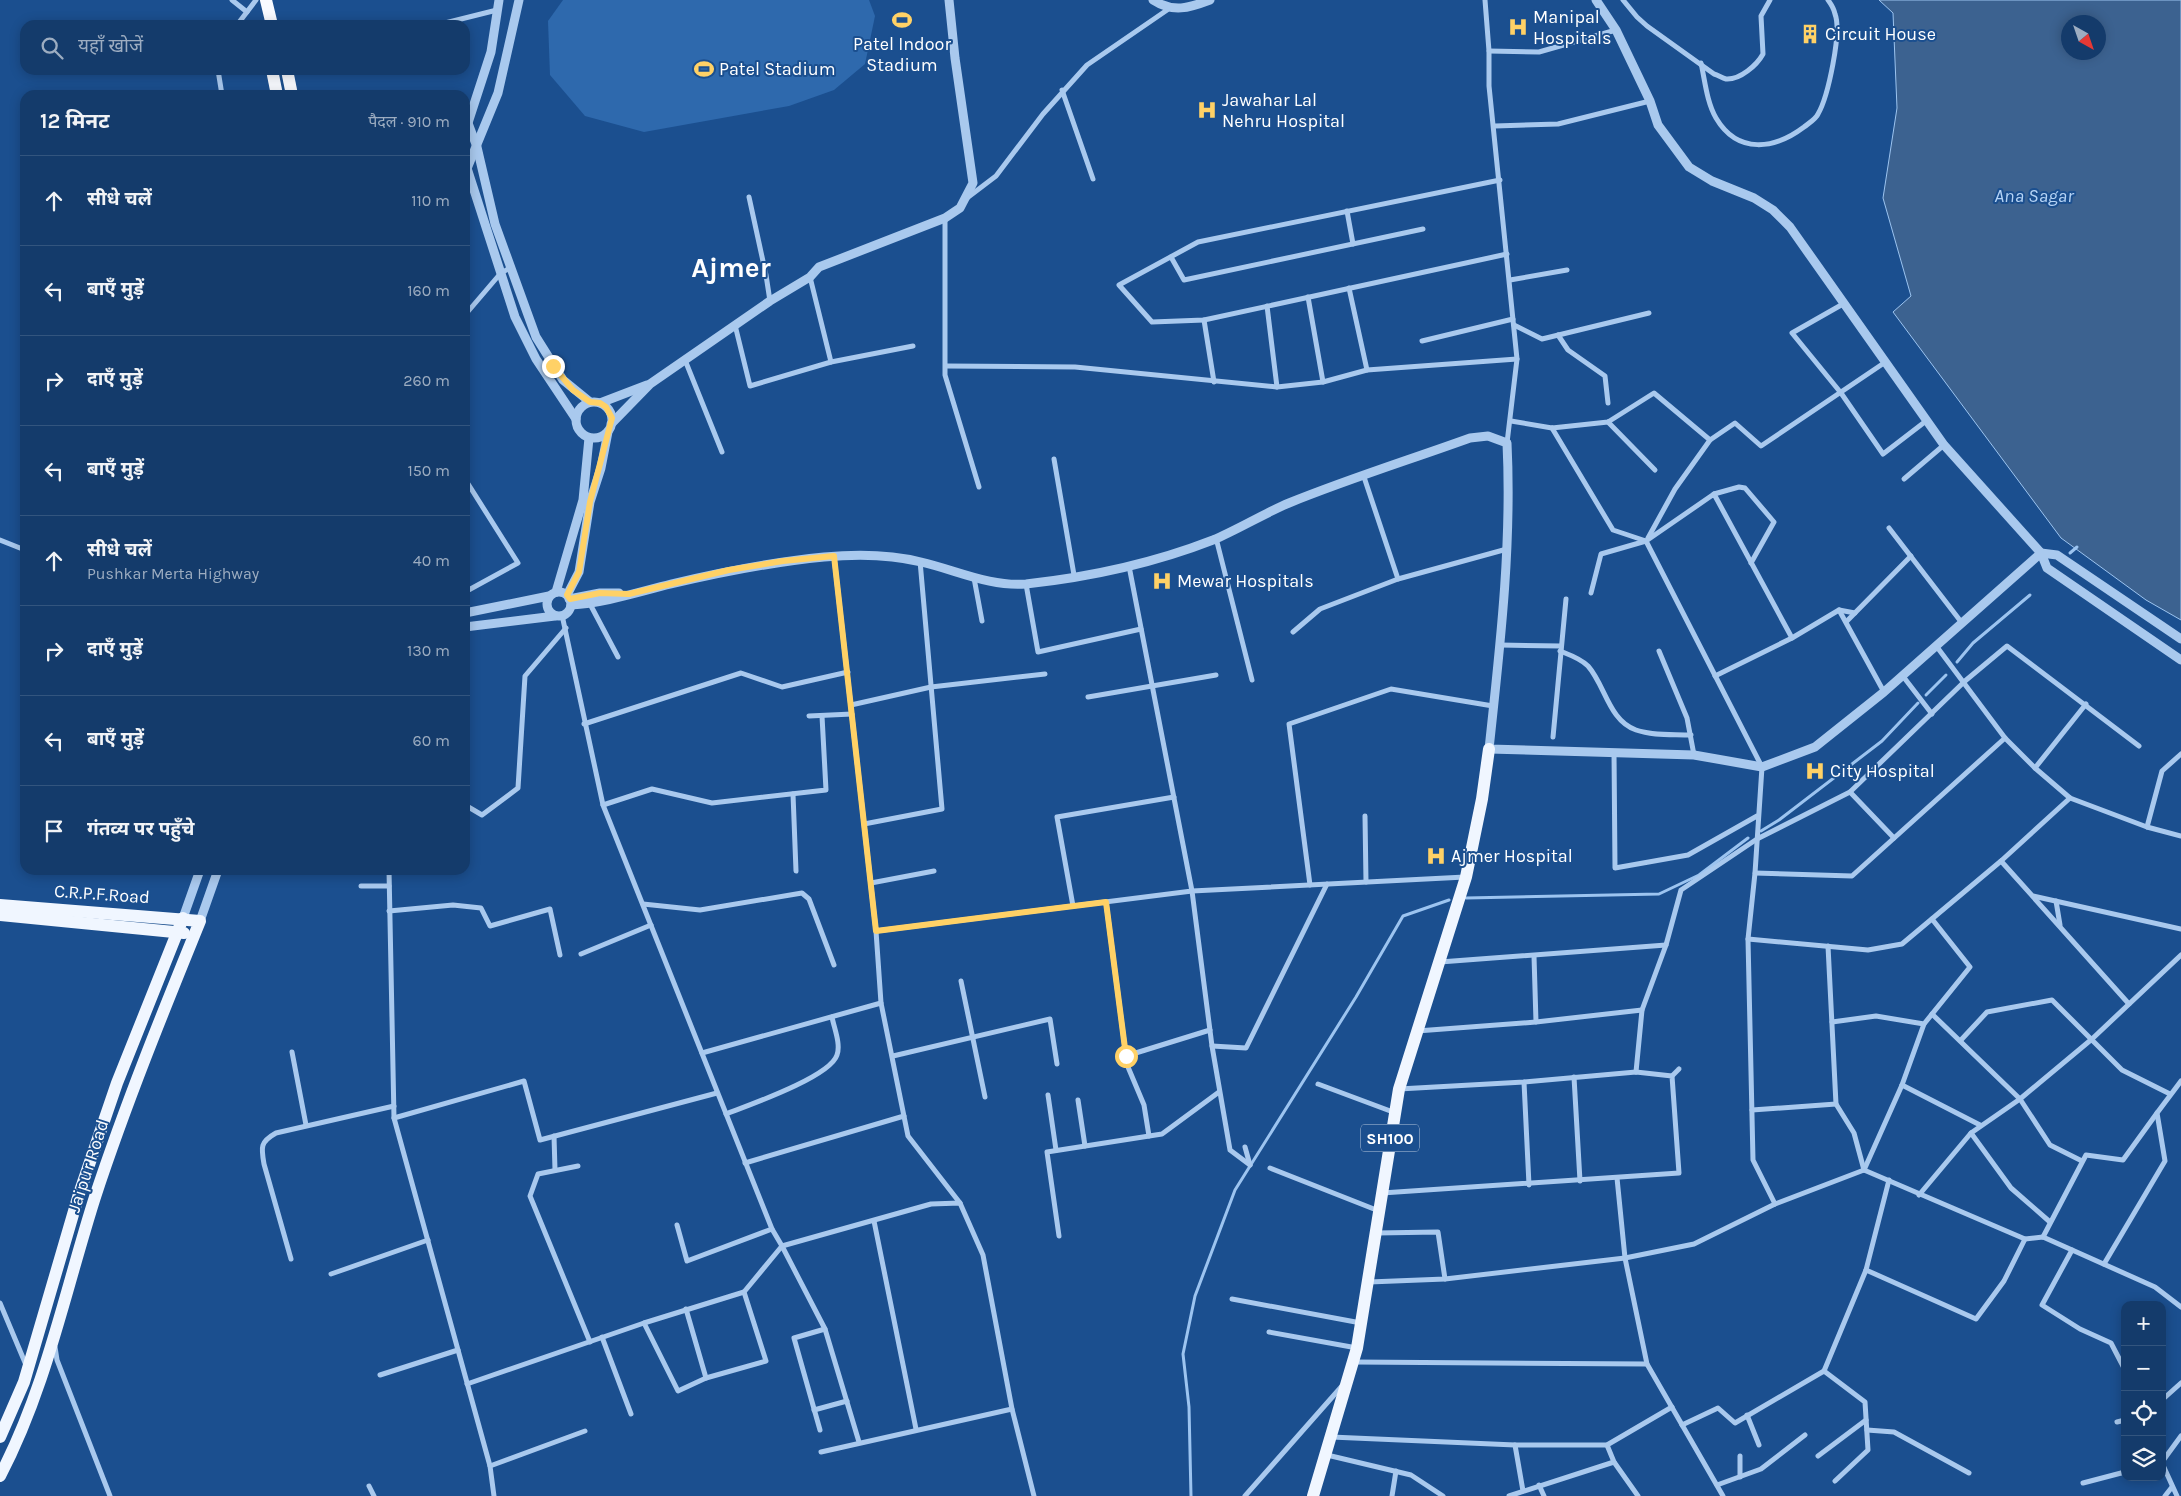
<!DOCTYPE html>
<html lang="hi">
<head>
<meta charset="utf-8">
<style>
	body { margin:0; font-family:Karla,"Noto Sans Devanagari",sans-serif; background:#1d4271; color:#f1f3f6 }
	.controls { position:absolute; right:15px; bottom:15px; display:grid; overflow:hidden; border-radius:10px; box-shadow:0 2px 12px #0003 }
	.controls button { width:45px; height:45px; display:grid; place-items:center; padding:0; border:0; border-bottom:1px solid #33557e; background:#143b6b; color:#f1f3f6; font:25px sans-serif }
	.compass { position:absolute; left:2061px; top:15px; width:45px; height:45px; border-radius:50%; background:#143b6b; box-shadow:0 2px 12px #0003; rotate:140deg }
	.stop { position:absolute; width:15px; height:15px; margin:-11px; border:4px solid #ffd166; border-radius:50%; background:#fff }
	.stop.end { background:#ffd166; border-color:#fff; box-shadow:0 1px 5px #0008 }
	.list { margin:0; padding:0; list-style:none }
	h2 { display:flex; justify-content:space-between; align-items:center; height:65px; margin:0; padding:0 20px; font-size:21px }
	h2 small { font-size:16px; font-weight:400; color:#9dadc1 }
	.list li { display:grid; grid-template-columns:32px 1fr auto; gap:15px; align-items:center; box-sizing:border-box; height:90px; padding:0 20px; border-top:1px solid #33557e }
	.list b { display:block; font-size:19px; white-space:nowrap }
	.list p { margin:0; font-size:16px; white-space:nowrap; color:#9dadc1 }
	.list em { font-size:16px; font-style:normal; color:#9dadc1 }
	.icon { flex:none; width:28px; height:28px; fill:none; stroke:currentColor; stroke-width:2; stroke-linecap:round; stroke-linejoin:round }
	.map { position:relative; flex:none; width:2181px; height:1496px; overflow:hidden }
	.search { position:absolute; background:#143b6b; box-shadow:0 2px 12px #0003; left:20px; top:20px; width:450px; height:55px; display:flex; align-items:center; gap:12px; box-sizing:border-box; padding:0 18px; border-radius:15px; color:#9dadc1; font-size:19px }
	.panel { position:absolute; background:#143b6b; box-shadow:0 2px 12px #0003; left:20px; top:90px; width:450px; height:785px; border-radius:15px }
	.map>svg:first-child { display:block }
	.green { fill:#2e69ad }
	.water { fill:#3c6290; stroke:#9cc4f0; fill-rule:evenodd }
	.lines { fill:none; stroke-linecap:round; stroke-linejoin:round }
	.stream { stroke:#9cc4f0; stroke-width:3 }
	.minor { stroke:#a9c9ee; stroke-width:5 }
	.tertiary { stroke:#a9c9ee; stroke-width:9 }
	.primary { stroke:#f0f6ff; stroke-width:12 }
	.trunk { stroke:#f8faff; stroke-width:12 }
	.route { stroke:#ffd166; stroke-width:6 }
	.labels { text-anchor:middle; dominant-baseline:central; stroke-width:4; stroke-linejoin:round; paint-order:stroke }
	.shield { fill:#1b4f8f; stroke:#bbcadd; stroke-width:1 }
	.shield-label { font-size:16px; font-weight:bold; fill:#fff }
	.poi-label { font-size:18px; fill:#fff; stroke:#1b4f8f; text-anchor:start }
	.street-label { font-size:18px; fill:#fff; stroke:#1b4f8f }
	.water-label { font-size:19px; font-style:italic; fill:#b5d3f5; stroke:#1b4f8f }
	.town-label { font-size:28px; font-weight:bold; fill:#fff; stroke:#1b4f8f }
</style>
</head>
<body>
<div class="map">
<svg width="2181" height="1496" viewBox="0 0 2181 1496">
	<rect width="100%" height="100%" fill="#1b4f8f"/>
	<polygon class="green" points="563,0 869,0 875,16 865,64 834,90 789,106 644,132 585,116 550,75 548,21"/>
	<path class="water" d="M1879,0h302v620l-35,-20 -85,-62 -168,-226 18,-16 -28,-98 14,-90 -4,-95zM2068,22h30v30h-30z"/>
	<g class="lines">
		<g class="stream">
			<polyline points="2070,553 2077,547"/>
			<polyline points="1957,662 1973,643 2030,595"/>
			<polyline points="1926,695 1946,675"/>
			<polyline points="1761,831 1779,820 1882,741 1918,703"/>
			<polyline points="1466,898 1659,894 1699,875 1748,838"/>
			<polyline points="1191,1496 1189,1407 1183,1354 1195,1296 1235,1190 1356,997 1403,916 1449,900"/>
		</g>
		<g class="minor">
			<polyline points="232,0 247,12"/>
			<polyline points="1485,0 1489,51 1489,86 1517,359 1507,443"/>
			<path d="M1623,0l14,17 10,9 67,48c4,1 8,4 12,5 14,1 31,-14 37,-25l-2,-38 9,-16"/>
			<polyline points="237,25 256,0"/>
			<polyline points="437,25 497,10"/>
			<polyline points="1489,51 1539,52 1616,30"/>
			<path d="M1701,63c4,18 6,40 15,55 22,37 59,31 88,9 5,-4 12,-8 14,-13 10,-17 24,-82 17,-100 -1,-5 -4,-10 -7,-14"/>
			<polyline points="218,70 222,95"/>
			<polyline points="1062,90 1093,179"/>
			<polyline points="1495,126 1558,124 1650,101"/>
			<polyline points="1500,180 1198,242 1119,285 1152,322 1204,320 1507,254"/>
			<polyline points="749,197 766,275 770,301"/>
			<polyline points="967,198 996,176 1043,114 1087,65 1170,8"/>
			<polyline points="1347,211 1353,244"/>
			<polyline points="945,218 945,375 979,487"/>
			<polyline points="1171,257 1184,280 1423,229"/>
			<polyline points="1510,280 1567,270"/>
			<polyline points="1349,288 1367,370"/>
			<polyline points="1308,297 1323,382"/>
			<polyline points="1843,304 1792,333 1841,393 1883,454 1926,421"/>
			<polyline points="1267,306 1277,387"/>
			<polyline points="465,315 500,274 511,267"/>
			<polyline points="1204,320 1214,382"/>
			<polyline points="735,325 750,386 831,362 810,277"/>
			<polyline points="1514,325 1542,339 1649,313"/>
			<polyline points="1558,335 1568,350 1605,376 1608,403"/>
			<polyline points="1422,341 1513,319"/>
			<polyline points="685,360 722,452"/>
			<polyline points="831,362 913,346"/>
			<polyline points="946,366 1075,367 1277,387 1323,382 1367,370 1517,359"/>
			<polyline points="1511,421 1552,428 1608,422 1654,393 1710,440 1675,489 1648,538"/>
			<polyline points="1608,422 1655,470"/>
			<polyline points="1552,428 1613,530 1646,541 1762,767 1755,873 1748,939 1753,1160 1775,1204"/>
			<polyline points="1710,440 1735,423 1761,446 1884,363"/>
			<polyline points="1054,459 1074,575"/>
			<polyline points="465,479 518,563 465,592"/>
			<polyline points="1904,479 1944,445"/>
			<polyline points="1714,494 1739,487 1745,488 1774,522 1751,563"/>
			<polyline points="1889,528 1962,623"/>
			<polyline points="1216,538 1252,680"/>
			<polyline points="0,540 25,550"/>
			<polyline points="834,556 876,931 881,1003 908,1136 960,1203"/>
			<polyline points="1129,566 1192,891 1212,1046 1230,1150 1250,1165"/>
			<polyline points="974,578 982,621"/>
			<polyline points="1398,579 1507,549"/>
			<polyline points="1026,584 1038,652 1141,629"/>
			<polyline points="1591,593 1601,554 1646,541 1714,494 1792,638 1839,610 1884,692"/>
			<polyline points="590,604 618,657"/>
			<polyline points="1839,610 1855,613"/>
			<polyline points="562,615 603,805 772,1229 782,1246 931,1204 960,1203 983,1255 1012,1409 1034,1496"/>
			<polyline points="1846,622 1911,556"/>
			<polyline points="1293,632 1320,609 1398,579 1363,474"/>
			<polyline points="1500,645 1561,646"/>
			<polyline points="1937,647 2005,738 2035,768 2070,798 2147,827 2181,836"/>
			<path d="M1560,651c10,4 20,7 28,15 17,19 21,55 48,64 17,6 37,4 55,5"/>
			<polyline points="1659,651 1687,718 1694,755"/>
			<polyline points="1902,675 1932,714"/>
			<polyline points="1715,676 1792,638"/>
			<polyline points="1088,697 1216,675"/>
			<polyline points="851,705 931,687 1045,674"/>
			<polyline points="809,716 852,714"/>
			<polyline points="584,724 741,673 782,687 848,672"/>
			<polyline points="1553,737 1566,599"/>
			<polyline points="1614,752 1615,868 1688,855 1757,816"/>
			<polyline points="2035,768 2086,704"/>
			<polyline points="1850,792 1894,838"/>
			<polyline points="793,794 796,871"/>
			<polyline points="465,805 482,815 518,788 525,676 566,628"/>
			<polyline points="603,805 652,789 712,803 826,790 822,716"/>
			<polyline points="1365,816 1366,882"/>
			<polyline points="864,824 942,809 920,561"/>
			<polyline points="2147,827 2162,771 2181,754"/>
			<polyline points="2001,861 2129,1004"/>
			<polyline points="389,870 394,1118 490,1466 494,1496"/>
			<polyline points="1755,873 1852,876 2005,738"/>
			<polyline points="871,883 934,871"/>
			<polyline points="1310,885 1289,724 1391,689 1493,706"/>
			<polyline points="361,886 389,886"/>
			<polyline points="2033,896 2181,929"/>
			<polyline points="2056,901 2060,925"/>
			<polyline points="1106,902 1126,1056 1210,1030"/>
			<polyline points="643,904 700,910 802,893 809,899 834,965"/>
			<polyline points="1073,906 1057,817 1174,797"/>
			<polyline points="389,911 453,905 481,908 490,926 550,909 560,955"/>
			<polyline points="876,931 1192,891 1465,877"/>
			<polyline points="1748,939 1868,950 1902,944 2001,861 2070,798"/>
			<polyline points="581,954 651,925"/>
			<polyline points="1534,956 1536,1022"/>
			<polyline points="1440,962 1666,945"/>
			<polyline points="961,981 985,1097"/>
			<polyline points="1932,1014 2020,1099 2050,1145 2082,1161"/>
			<polyline points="1832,1022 1876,1016 1924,1024"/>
			<polyline points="1417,1031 1536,1022 1642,1010"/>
			<polyline points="1961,1040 1987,1012 2052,1000 2122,1070 2170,1094"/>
			<polyline points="1212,1046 1246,1048 1327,884"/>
			<polyline points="292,1052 306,1125"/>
			<polyline points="702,1053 881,1003"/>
			<polyline points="893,1056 1050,1019 1057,1064"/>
			<polyline points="1128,1067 1144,1105 1149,1136"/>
			<polyline points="1636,1072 1642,1010 1666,945 1681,890 1757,839 1850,792 1965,681 2007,646 2139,746"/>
			<polyline points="1672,1076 1679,1069"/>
			<polyline points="1574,1077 1580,1181"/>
			<polyline points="1524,1082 1529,1185"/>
			<polyline points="1318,1084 1393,1112"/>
			<polyline points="1902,1085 1980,1125"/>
			<polyline points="1048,1095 1056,1150"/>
			<polyline points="1078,1100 1085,1146"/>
			<polyline points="1836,1104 1854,1133 1864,1170"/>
			<polyline points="1752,1110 1836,1104 1828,946"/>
			<path d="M726,1114c23,-9 104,-37 111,-59 4,-11 -3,-27 -5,-38"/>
			<polyline points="394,1118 524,1081 540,1140 717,1093"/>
			<polyline points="1971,1133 2011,1188 2050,1222"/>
			<polyline points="554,1136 555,1170"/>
			<polyline points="1245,1147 1250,1165"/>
			<polyline points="745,1163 904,1116"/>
			<polyline points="578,1166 538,1174 530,1196 590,1342"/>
			<polyline points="1270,1168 1379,1211"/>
			<polyline points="1864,1170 1902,1085 1924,1024 1970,967 1932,919"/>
			<polyline points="1617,1178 1625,1258 1647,1364 1723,1496"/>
			<polyline points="1382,1193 1679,1173 1672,1076 1636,1072 1524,1082 1399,1089"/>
			<polyline points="1919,1195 1971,1133 2020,1099 2092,1039 2181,955"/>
			<polyline points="874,1221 916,1429"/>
			<polyline points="677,1225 687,1261 772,1229"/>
			<polyline points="1377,1233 1438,1232 1445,1279"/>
			<polyline points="1059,1236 1047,1152 1162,1134 1219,1092"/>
			<polyline points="2043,1237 2086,1155 2123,1160 2157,1113"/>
			<polyline points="2072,1250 2042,1305 2080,1329 2111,1343 2125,1370"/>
			<path d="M291,1259l-27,-95c-3,-17 -4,-22 12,-31l118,-27"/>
			<polyline points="2104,1264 2165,1161 2157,1113 2181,1081"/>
			<polyline points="1866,1270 1976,1319 2004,1281 2025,1239"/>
			<polyline points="331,1274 428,1240"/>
			<polyline points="1369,1282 1445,1279 1625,1258 1694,1244 1775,1204 1864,1170 2025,1239 2043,1237 2155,1287 2181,1307"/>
			<polyline points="1232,1299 1361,1323"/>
			<polyline points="0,1303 26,1365"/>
			<polyline points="686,1309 706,1378"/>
			<polyline points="644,1323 678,1391 706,1378 766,1361 744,1292 782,1246 825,1329 859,1442"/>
			<polyline points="1269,1332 1357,1348"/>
			<polyline points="602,1337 631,1414"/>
			<polyline points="55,1347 57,1360 110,1496"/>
			<polyline points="1354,1362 1647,1364"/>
			<polyline points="1824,1371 1866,1270 1889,1180"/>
			<polyline points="380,1375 458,1350"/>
			<polyline points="467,1384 644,1323 744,1292"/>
			<polyline points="2162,1400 2181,1383"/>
			<polyline points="814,1410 847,1401"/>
			<polyline points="1747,1415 1759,1445"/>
			<polyline points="2117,1422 2125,1420"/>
			<polyline points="1682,1425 1718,1408 1735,1423 1824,1371 1865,1402 1868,1450 1835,1481"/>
			<polyline points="820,1430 794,1338 825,1329"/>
			<polyline points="1867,1430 1894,1432 1969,1473"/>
			<polyline points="1331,1437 1515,1445 1607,1445 1672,1407"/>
			<polyline points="1515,1445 1523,1491"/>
			<polyline points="1607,1445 1614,1462 1638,1496"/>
			<polyline points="821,1452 1012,1409"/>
			<polyline points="1327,1455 1411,1475 1443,1496"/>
			<polyline points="1818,1456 1866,1420"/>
			<polyline points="2162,1462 2181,1436"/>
			<polyline points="2162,1463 2177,1496"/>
			<polyline points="490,1466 585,1431"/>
			<polyline points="1740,1477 1740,1456"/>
			<polyline points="2083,1483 2125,1472"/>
			<polyline points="1539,1485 1544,1496"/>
			<polyline points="1717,1485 1761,1469 1805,1435"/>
			<polyline points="369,1486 374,1496"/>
			<polyline points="1245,1496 1342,1386"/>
			<polyline points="1392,1496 1396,1471"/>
			<polyline points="1509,1496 1614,1462"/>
			<polyline points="2165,1496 2172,1487"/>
		</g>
		<g class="tertiary">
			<path d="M1153,0c20,13 36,8 57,0"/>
			<polyline points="1596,0 1616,30 1650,101 1658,125 1689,167 1712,181 1754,198 1773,210 1790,227 1944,445 2041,553 2047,568 2181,660"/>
			<polyline points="468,123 477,147 495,224 536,337 563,380 590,402"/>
			<polyline points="465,132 491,52 499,0"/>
			<polyline points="465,162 515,317 536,359 576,419"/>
			<polyline points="466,171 498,93 519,0"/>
			<circle cx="594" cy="420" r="18"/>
			<polyline points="600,403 647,385"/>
			<polyline points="611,424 650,384 770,301 810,277 819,267 945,218 960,208 973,183 955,58 949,0"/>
			<circle cx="559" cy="604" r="12"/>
			<polyline points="556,592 583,500 589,438"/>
			<polyline points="567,595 579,572 590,502 601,468 608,432"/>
			<polyline points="569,599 600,593 619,593"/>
			<path d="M571,605c34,-2 67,-13 100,-21 51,-12 101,-22 153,-27 32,-3 65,-3 97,5 35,8 69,25 105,22 64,-7 128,-21 187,-44 26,-11 50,-26 76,-37 59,-24 120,-43 181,-65l18,-2 19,7c5,102 -7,204 -18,306l205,6 68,12 53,-20 69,-55 157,-139 16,2 124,84"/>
			<polyline points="465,613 549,596"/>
			<polyline points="465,627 555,616"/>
			<polyline points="183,918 200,870"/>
			<polyline points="200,921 218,870"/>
		</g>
		<g class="primary">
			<path d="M0,905l200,16c-37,91 -74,182 -105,276 -30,94 -49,191 -95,279"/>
			<polyline points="0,915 184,933"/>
			<polyline points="0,1437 24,1382 79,1194 117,1083 183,918"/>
			<polyline points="1313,1496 1357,1348 1399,1089 1466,877 1482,799 1489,749"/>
		</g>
		<g class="trunk">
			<polyline points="266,0 272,25"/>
			<polyline points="272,70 277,95"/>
			<polyline points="287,70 292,95"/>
		</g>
	</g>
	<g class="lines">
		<polyline class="route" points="553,366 573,390 590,402 600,403 606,407 612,418 590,502 579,572 567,595 570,599 600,593 629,594 729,570 783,561 834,556 876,931 1106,902 1126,1056"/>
	</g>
	<defs>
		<symbol id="stadium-bare" viewBox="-9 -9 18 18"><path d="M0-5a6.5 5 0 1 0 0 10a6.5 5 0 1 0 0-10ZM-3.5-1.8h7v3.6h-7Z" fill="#ffd166" stroke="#1b4f8f" stroke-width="2.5" paint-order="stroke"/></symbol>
		<symbol id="hospital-bare" viewBox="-9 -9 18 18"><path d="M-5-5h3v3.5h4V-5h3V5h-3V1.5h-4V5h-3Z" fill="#ffd166" stroke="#1b4f8f" stroke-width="2.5" paint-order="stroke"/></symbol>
		<symbol id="building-bare" viewBox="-9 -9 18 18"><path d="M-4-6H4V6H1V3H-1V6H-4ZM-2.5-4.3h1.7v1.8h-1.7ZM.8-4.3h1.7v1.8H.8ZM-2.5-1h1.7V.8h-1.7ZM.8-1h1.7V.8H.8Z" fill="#ffd166" stroke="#1b4f8f" stroke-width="2.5" paint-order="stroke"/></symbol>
	</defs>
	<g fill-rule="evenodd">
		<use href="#stadium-bare" x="888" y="6" width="28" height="28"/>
		<use href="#hospital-bare" x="1504" y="13" width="28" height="28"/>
		<use href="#building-bare" x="1796" y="20" width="28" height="28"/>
		<use href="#stadium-bare" x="690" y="55" width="28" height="28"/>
		<use href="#hospital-bare" x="1193" y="96" width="28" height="28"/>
		<use href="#hospital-bare" x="1148" y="567" width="28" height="28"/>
		<use href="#hospital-bare" x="1801" y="757" width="28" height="28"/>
		<use href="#hospital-bare" x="1422" y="842" width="28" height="28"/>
	</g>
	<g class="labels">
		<rect class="shield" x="1361" y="1124.5" width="58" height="27" rx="4"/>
		<g class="shield-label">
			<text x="1390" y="1138">SH100</text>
		</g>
		<g class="poi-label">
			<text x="1533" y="17">Manipal<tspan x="1533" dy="21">Hospitals</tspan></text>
			<text x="1825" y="34">Circuit House</text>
			<text x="902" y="44" text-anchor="middle">Patel Indoor<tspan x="902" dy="21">Stadium</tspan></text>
			<text x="719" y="69">Patel Stadium</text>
			<text x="1222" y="100">Jawahar Lal<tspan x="1222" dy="21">Nehru Hospital</tspan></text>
			<text x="1177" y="581">Mewar Hospitals</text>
			<text x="1830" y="771">City Hospital</text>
			<text x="1451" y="856">Ajmer Hospital</text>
		</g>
		<g class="street-label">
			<text transform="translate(102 894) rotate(4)">C.R.P.F.Road</text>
			<text transform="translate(88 1166) rotate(-72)">Jaipur Road</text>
		</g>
		<g class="water-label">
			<text x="2034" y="196">Ana Sagar</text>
		</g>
		<g class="town-label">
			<text x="731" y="267">Ajmer</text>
		</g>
	</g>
</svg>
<div class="controls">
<button>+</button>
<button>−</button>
<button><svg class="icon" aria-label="locate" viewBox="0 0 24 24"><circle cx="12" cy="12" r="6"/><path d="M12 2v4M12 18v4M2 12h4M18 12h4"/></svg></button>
<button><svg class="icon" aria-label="layers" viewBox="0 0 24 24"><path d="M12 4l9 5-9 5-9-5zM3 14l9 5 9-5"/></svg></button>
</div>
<svg class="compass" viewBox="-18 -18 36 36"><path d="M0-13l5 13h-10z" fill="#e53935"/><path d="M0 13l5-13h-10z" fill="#9dadc1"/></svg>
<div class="stop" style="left:1126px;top:1056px"></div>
<div class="stop end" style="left:553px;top:366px"></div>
<div class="search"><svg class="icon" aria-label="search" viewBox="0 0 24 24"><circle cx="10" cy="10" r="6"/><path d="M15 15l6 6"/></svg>यहाँ खोजें</div>
<section class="panel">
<h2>12 मिनट<small>पैदल · 910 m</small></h2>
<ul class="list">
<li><svg class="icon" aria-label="ahead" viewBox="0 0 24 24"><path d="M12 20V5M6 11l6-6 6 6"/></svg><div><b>सीधे चलें</b></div><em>110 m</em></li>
<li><svg class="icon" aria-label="left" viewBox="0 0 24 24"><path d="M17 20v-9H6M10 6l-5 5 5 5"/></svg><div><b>बाएँ मुड़ें</b></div><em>160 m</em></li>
<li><svg class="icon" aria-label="right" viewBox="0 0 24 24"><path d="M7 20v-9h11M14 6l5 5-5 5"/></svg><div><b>दाएँ मुड़ें</b></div><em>260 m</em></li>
<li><svg class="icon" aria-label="left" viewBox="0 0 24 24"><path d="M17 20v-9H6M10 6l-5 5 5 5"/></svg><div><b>बाएँ मुड़ें</b></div><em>150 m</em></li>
<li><svg class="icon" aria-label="ahead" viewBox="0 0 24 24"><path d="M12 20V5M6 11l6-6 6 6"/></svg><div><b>सीधे चलें</b><p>Pushkar Merta Highway</p></div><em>40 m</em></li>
<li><svg class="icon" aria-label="right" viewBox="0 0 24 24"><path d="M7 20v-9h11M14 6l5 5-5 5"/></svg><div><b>दाएँ मुड़ें</b></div><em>130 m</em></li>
<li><svg class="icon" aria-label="left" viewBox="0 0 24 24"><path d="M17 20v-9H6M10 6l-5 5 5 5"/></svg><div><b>बाएँ मुड़ें</b></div><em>60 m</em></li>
<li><svg class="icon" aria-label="arrive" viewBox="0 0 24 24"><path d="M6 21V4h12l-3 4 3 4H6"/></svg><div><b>गंतव्य पर पहुँचे</b></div></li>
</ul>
</section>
</div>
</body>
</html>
